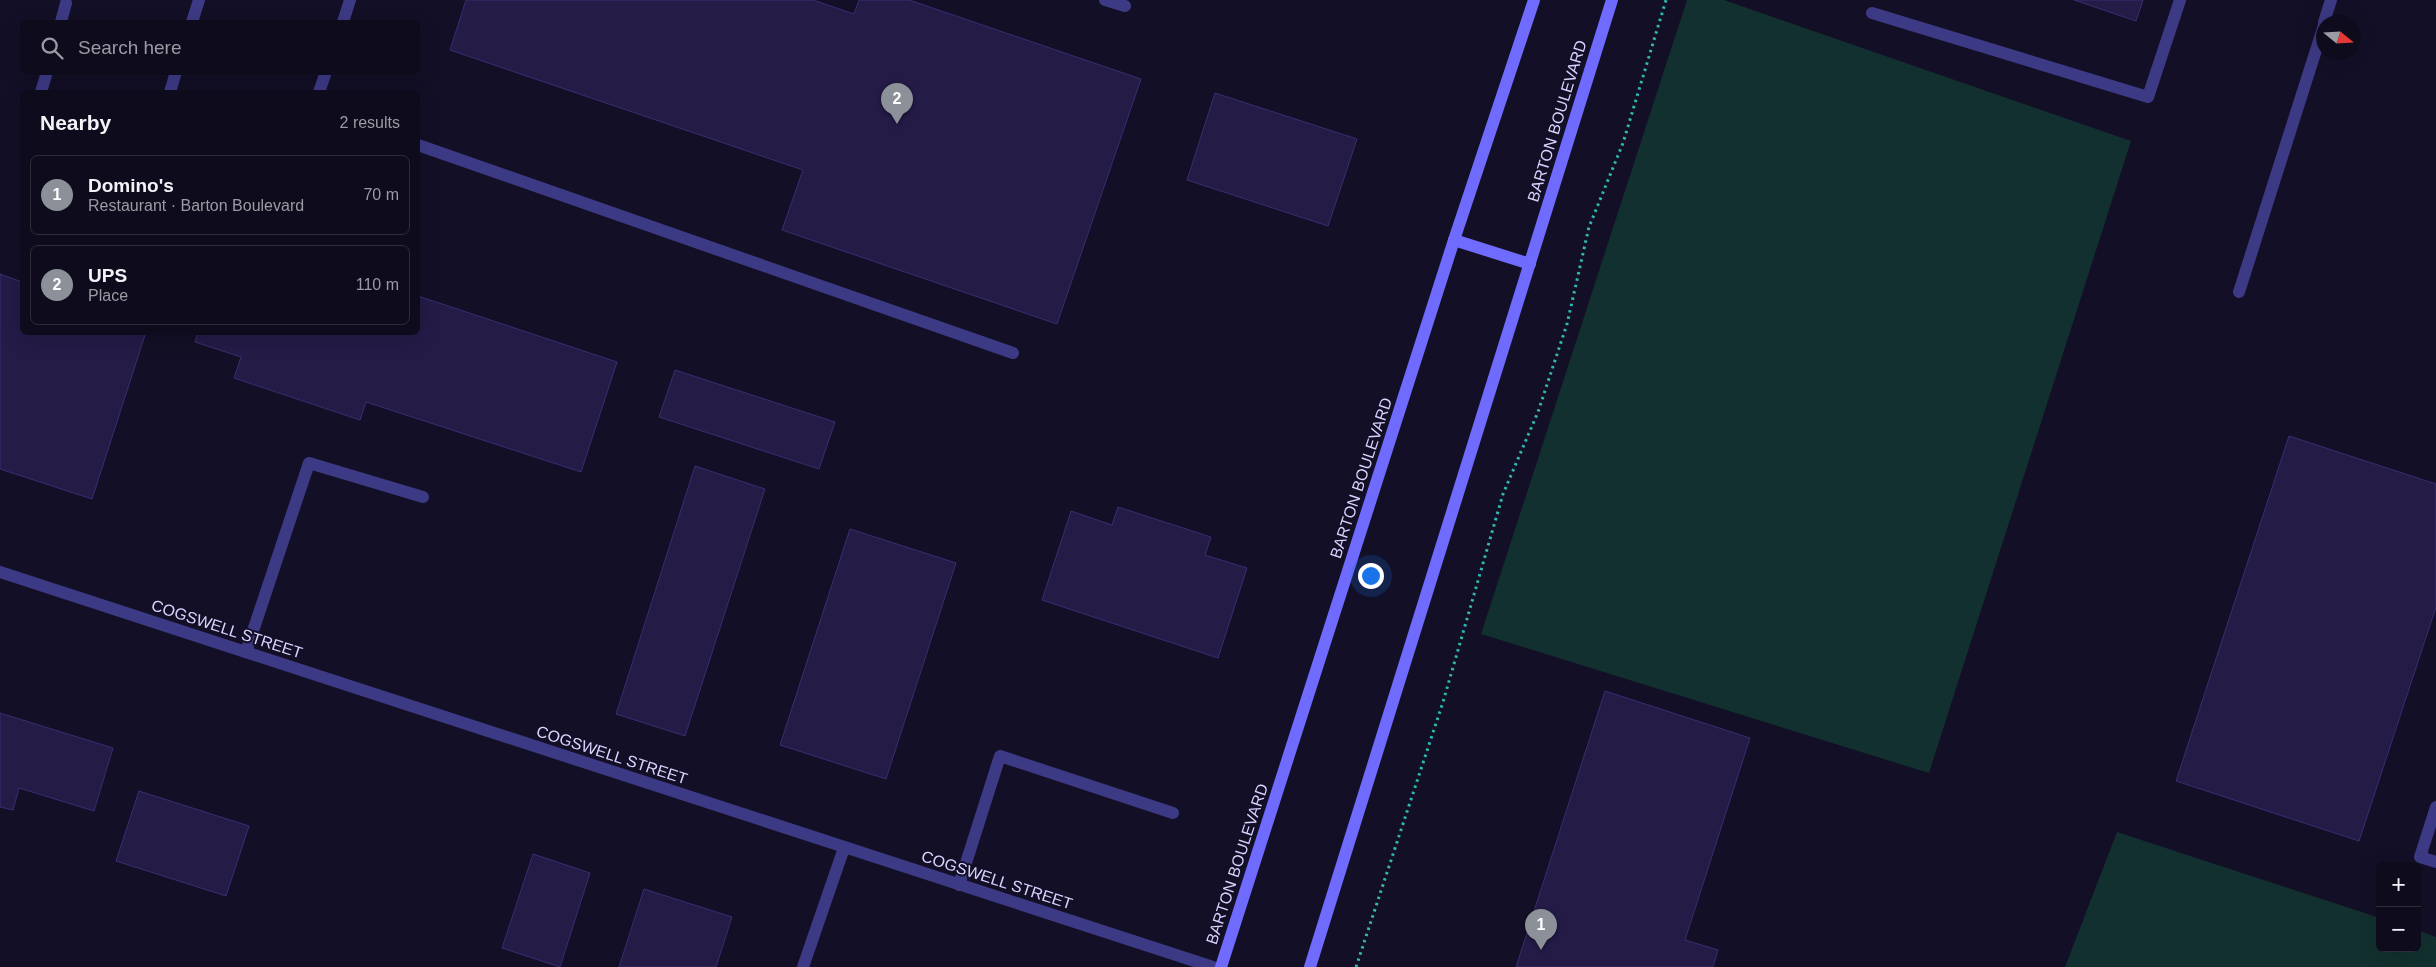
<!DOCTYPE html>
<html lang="en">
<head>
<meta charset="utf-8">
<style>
	body { margin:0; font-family:Arial,sans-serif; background:#1c1929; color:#f1f3f6 }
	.controls { position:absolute; right:15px; bottom:15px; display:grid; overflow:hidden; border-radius:8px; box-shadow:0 5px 20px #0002 }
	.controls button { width:45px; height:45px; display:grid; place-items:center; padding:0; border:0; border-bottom:1px solid #2e2b3b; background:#0e0b1c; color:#f1f3f6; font:25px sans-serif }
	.compass { position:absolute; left:2316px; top:15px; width:45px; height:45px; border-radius:50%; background:#0e0b1c; box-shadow:0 5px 20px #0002; rotate:108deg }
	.you { position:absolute; left:1370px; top:575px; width:18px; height:18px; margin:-12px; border:4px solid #fff; border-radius:50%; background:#1a73e8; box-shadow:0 0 0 8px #1a73e833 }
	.badge { display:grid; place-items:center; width:32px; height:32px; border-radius:50%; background:#8c9099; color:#fff; font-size:16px; font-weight:700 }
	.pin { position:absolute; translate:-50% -41px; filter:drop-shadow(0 1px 2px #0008) }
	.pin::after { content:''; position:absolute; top:26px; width:18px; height:15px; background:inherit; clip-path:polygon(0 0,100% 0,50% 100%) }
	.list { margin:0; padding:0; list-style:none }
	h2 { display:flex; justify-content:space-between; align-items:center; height:65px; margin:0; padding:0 20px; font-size:21px }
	h2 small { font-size:16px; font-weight:400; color:#9b9ba3 }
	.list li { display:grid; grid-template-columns:32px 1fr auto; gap:15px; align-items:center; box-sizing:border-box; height:80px; margin:0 10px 10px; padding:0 10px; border:1px solid #2e2b3b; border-radius:8px }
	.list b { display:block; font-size:19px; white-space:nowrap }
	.list p { margin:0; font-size:16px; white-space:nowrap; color:#9b9ba3 }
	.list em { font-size:16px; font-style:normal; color:#9b9ba3 }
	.icon { flex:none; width:28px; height:28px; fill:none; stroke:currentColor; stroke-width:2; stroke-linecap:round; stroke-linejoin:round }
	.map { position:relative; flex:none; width:2436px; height:967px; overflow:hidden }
	.search { position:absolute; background:#0e0b1c; box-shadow:0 5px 20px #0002; left:20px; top:20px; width:400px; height:55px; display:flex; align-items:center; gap:12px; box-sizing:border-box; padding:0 18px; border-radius:8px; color:#9b9ba3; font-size:19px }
	.panel { position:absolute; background:#0e0b1c; box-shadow:0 5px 20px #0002; left:20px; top:90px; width:400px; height:245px; border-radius:8px }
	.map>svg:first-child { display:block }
	.green { fill:#12302f }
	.building { fill:#241b47; stroke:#3b2d73 }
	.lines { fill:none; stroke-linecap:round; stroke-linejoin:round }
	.path { stroke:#2fb8b0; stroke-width:3; stroke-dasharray:2.5 4; stroke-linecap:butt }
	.lane { stroke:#3d3a85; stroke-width:12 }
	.street { stroke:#3d3a85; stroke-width:12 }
	.secondary { stroke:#6f6bff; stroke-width:12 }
	.labels { text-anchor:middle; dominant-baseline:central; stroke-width:4; stroke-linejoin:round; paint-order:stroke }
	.street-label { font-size:16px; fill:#d9d4ff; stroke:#130f26 }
</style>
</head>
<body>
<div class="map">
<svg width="2436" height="967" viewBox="0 0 2436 967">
	<rect width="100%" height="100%" fill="#130f26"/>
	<g class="green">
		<polygon points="1687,0 1724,0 2131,141 1929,773 1481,634"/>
		<polygon points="2117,832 2380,918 2380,948 2417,948 2417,930 2436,937 2436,967 2065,967"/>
	</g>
	<g class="building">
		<polygon points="466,0 813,0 854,14 859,0 909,0 1141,79 1057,324 782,230 803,170 450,50"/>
		<polygon points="2074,0 2143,0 2136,21"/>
		<polygon points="1215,93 1357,139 1328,226 1187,180"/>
		<polygon points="0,274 22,282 22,332 146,332 92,499 0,469"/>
		<polygon points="418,296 617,362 581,472 366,402 360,420 234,378 241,357 195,342 198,332 418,332"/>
		<polygon points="675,370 835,422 819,469 659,417"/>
		<polygon points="2289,436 2436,484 2436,607 2359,841 2176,781"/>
		<polygon points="695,466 765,489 685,736 616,714"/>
		<polygon points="1118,507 1211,537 1205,555 1247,568 1218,658 1042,600 1071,511 1112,525"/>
		<polygon points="850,529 956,563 886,779 780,745"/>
		<polygon points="1605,691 1750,738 1685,940 1718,950 1713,967 1516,967"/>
		<polygon points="0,713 113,748 94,811 19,788 13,810 0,807"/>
		<polygon points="139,791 249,826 226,896 116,861"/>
		<polygon points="533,854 590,873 560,967 502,948"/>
		<polygon points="644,889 732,917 716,967 619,967"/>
	</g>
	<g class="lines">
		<polyline class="path" points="1356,967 1443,702 1503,494 1538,412 1567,324 1589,227 1623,143 1666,0"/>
		<g class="lane">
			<polyline points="1105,0 1125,6"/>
			<polyline points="1872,13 2148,97 2180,0"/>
			<polyline points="61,22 66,3"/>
			<polyline points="192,22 199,0"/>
			<polyline points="343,22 350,0"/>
			<polyline points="2324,22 2331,0"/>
			<polyline points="41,92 47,72"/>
			<polyline points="170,92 176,72"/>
			<polyline points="319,92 326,72"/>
			<polyline points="418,145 1013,353"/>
			<polyline points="2239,292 2324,25"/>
			<polyline points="246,652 309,463 423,497"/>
			<polyline points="959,885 1000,756 1173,813"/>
			<polyline points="803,967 844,848"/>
		</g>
		<g class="street">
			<polyline points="0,572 1213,967"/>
			<polyline points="2436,807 2420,857 2436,862"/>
		</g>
		<g class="secondary">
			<polyline points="1454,240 1530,264"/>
			<polyline points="1221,967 1454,240 1534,0"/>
			<polyline points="1310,967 1612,0"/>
		</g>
	</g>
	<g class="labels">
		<g class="street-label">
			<text transform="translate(1557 121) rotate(-73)">BARTON BOULEVARD</text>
			<text transform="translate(1361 478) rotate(-72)">BARTON BOULEVARD</text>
			<text transform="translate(227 629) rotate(18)">COGSWELL STREET</text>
			<text transform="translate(612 755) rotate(18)">COGSWELL STREET</text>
			<text transform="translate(1237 864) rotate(-72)">BARTON BOULEVARD</text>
			<text transform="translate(997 880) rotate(18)">COGSWELL STREET</text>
		</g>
	</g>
</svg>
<div class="controls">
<button>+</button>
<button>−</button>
</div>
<svg class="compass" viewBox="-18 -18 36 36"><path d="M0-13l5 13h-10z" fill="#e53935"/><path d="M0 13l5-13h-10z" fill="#9b9ba3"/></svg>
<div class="you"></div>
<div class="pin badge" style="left:1541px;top:950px">1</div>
<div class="pin badge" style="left:897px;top:124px">2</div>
<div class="search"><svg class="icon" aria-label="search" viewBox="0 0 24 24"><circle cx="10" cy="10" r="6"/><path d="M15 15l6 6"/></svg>Search here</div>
<section class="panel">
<h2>Nearby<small>2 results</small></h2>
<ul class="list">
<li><span class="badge">1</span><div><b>Domino's</b><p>Restaurant · Barton Boulevard</p></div><em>70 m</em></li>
<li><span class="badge">2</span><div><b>UPS</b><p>Place</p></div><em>110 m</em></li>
</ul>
</section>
</div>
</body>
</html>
